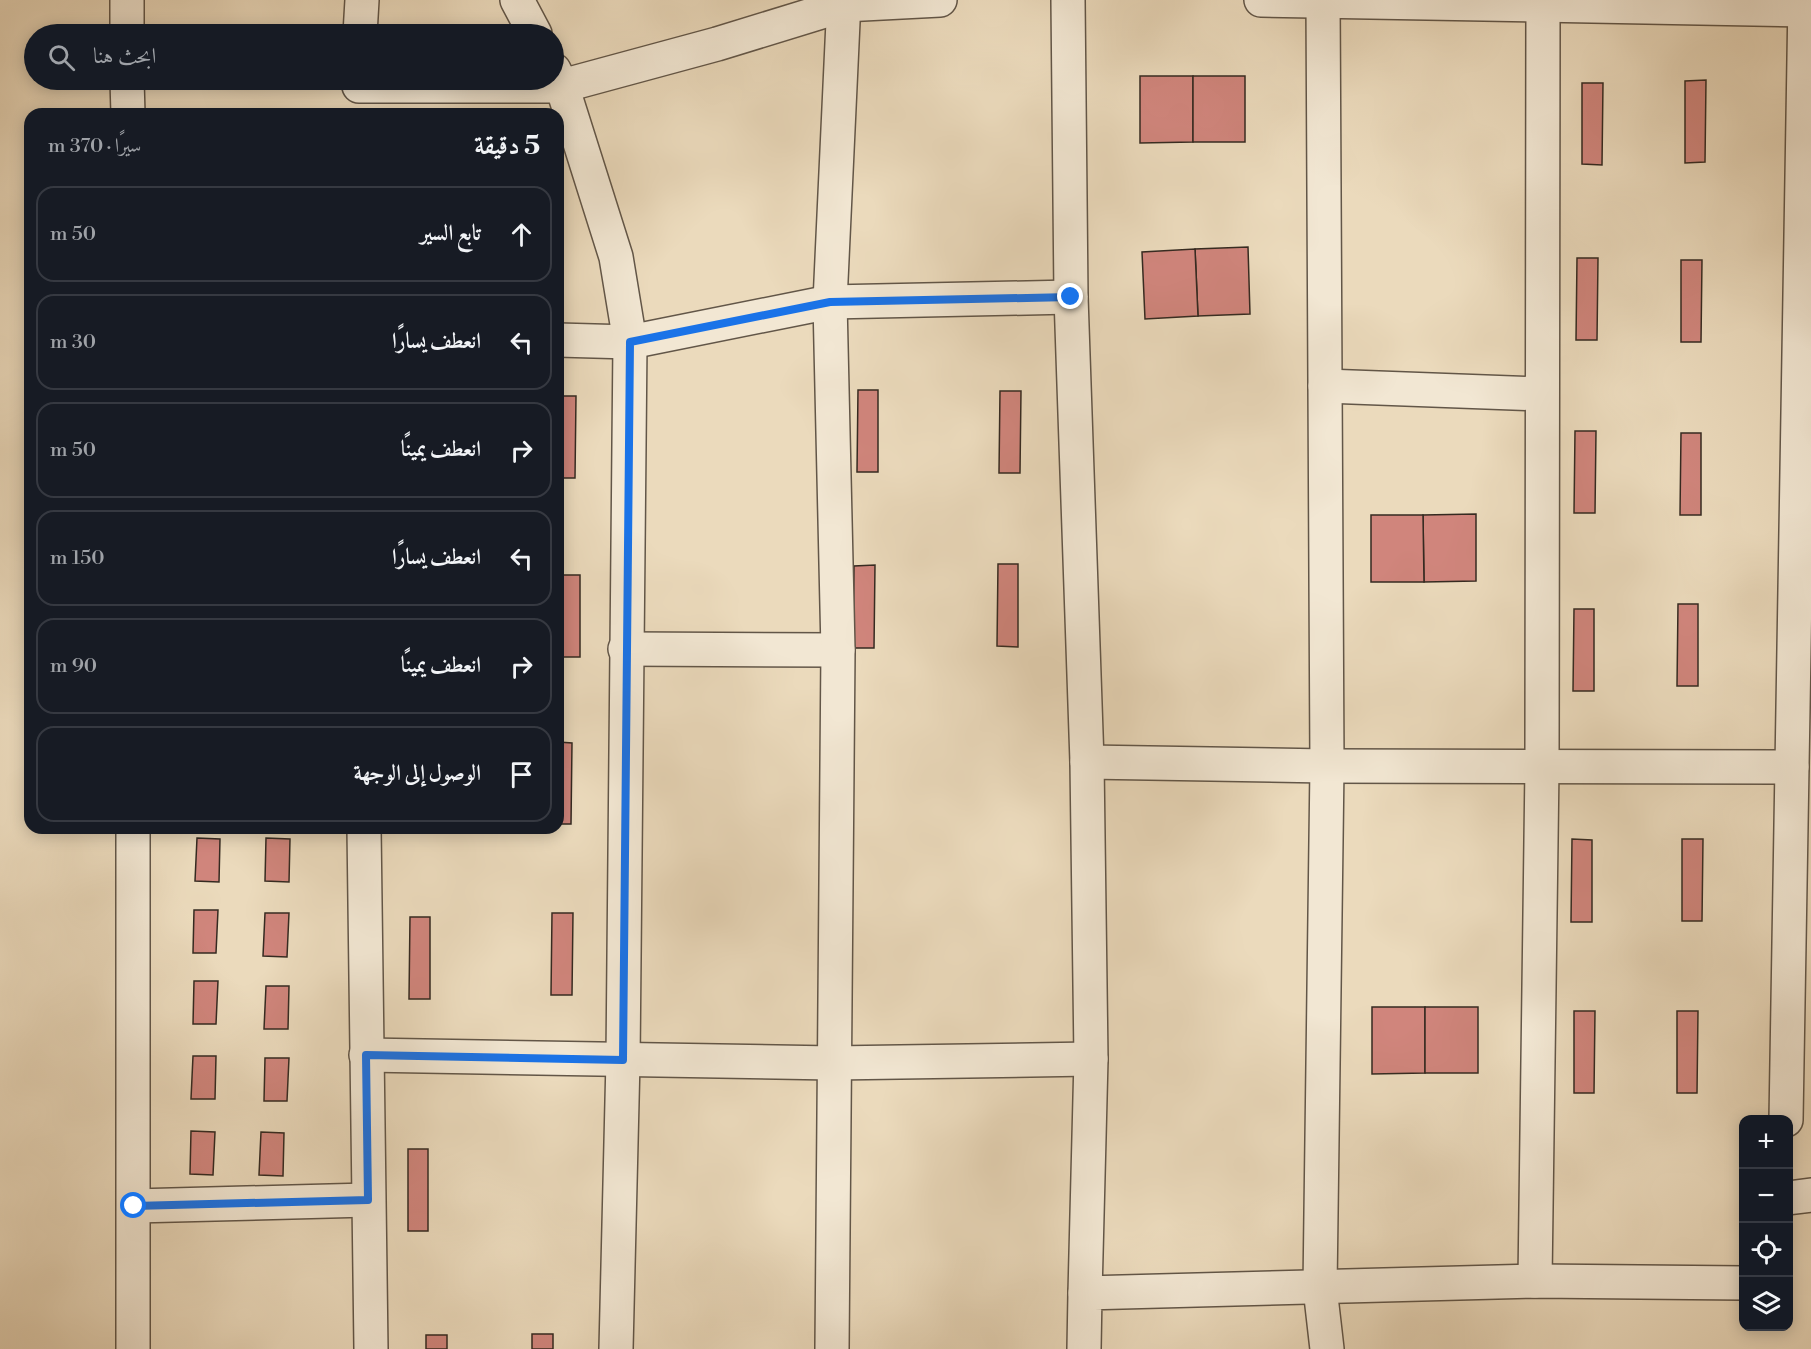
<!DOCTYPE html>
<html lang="ar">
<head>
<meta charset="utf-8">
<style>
	body { margin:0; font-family:"Libre Bodoni",Amiri,serif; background:#20242c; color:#f1f3f6; direction:rtl }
	.controls { position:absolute; right:18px; bottom:18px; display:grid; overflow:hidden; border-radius:12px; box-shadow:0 3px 15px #0003 }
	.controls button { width:54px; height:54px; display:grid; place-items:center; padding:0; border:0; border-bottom:2px solid #363941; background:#171b24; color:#f1f3f6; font:30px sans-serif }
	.stop { position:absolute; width:18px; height:18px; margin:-14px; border:4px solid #1a73e8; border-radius:50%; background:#fff }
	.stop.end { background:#1a73e8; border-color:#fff; box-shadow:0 2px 6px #0008 }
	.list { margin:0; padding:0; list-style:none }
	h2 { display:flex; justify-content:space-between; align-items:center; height:78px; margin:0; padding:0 24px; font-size:26px }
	h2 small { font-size:20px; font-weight:400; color:#9ea1a6 }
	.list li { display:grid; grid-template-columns:39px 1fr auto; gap:18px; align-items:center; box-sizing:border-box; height:96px; margin:0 12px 12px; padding:0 12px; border:2px solid #363941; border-radius:18px }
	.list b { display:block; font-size:22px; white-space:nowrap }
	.list em { font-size:20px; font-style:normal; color:#9ea1a6 }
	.icon { flex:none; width:33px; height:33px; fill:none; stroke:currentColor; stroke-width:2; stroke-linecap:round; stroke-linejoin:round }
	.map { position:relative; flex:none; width:1811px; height:1349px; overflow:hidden; direction:ltr }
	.search { position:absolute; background:#171b24; box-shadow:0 3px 15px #0003; left:24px; top:24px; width:540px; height:66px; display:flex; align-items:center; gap:15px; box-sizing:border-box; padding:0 21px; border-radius:33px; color:#9ea1a6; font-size:22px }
	.panel { position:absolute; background:#171b24; box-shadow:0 3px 15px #0003; left:24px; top:108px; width:540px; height:726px; border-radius:18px; direction:rtl }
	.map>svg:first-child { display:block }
	.building { fill:#d0857c; stroke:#352a21; stroke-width:1.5 }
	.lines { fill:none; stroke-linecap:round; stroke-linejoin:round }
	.minor-casing { stroke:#625648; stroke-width:36 }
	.minor { stroke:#f2e7d3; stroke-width:33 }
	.route { stroke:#1a73e8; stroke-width:8 }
</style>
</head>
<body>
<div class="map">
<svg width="1811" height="1349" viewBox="0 0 1811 1349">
	<rect width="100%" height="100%" fill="#ebdabc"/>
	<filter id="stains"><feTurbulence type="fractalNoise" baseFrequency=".00333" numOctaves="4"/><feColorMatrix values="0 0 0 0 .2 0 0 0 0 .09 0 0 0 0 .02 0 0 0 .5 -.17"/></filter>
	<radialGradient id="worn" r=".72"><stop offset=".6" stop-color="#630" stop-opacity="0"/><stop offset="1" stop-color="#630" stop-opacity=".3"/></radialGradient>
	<g class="building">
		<polygon points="1140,76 1193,76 1193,142 1140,143"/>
		<rect x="1193" y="76" width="52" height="66"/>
		<polygon points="1706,80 1705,162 1685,163 1685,81"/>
		<polygon points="1582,83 1603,83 1602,165 1582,164"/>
		<polygon points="1248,247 1250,314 1198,316 1195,249"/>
		<polygon points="1195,249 1198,316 1145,319 1142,252"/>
		<polygon points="1577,258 1598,258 1597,340 1576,340"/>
		<polygon points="1681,260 1702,260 1701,342 1681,342"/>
		<polygon points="858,390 878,390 878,472 857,472"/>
		<polygon points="1000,391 1021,391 1020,473 999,473"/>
		<polygon points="558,396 576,396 575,478 558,478"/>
		<polygon points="1575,431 1596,431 1595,513 1574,513"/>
		<polygon points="1681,433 1701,433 1701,515 1680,515"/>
		<polygon points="1476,514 1476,581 1424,582 1423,515"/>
		<polygon points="1371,515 1423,515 1424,582 1371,582"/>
		<polygon points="998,564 1018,564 1018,647 997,646"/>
		<polygon points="875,565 874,648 853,648 854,566"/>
		<polygon points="560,575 580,575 580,657 559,657"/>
		<polygon points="1678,604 1698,604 1698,686 1677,686"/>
		<polygon points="1574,609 1594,609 1594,691 1573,691"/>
		<polygon points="558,742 572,743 571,824 558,824"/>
		<polygon points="197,838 220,839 219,882 195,881"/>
		<polygon points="266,838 290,839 289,882 265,881"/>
		<polygon points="1572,839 1592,840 1592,922 1571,922"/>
		<polygon points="1682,839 1703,839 1702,921 1682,921"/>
		<polygon points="194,910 218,910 216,953 193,953"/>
		<polygon points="265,913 289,913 287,957 263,956"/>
		<polygon points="552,913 573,913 572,995 551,995"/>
		<polygon points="410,917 430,917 430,999 409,999"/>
		<polygon points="194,981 218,981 216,1024 193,1024"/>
		<polygon points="266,986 289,986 288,1029 264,1029"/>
		<polygon points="1372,1007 1425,1007 1425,1073 1372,1074"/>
		<rect x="1425" y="1007" width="53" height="66"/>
		<polygon points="1574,1011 1595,1011 1594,1093 1574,1093"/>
		<polygon points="1677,1011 1698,1011 1697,1093 1677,1093"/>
		<polygon points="193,1056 216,1056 215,1099 191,1099"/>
		<polygon points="265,1058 289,1058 287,1101 264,1101"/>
		<polygon points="191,1131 215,1132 213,1175 190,1174"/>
		<polygon points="261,1132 284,1133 283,1176 259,1175"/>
		<rect x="408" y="1149" width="20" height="82"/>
		<rect x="532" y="1334" width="21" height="15"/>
		<rect x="426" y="1335" width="21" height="14"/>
	</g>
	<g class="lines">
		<defs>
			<g id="minor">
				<polyline points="127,0 127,34"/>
				<polyline points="517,0 535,34"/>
				<polyline points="1068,0 1071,297 1087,762 1091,1059 1085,1293"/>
				<polyline points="1261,0 1805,10"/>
				<polyline points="1323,0 1327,766 1320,1288 1327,1349"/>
				<polyline points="360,34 362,0"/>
				<polyline points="554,70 562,86 616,257 630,342 623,1060 616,1349"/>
				<polyline points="127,80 128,114"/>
				<polyline points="359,86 562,86 717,44 844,5 940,0"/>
				<polyline points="558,340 630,342 830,302 1071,297"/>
				<polyline points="1325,386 1542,394"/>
				<polyline points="625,649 838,650"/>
				<polyline points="1087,762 1327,766 1792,767"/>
				<polyline points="133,828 133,1349"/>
				<polyline points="364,828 371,1349"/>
				<polyline points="366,1055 833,1063 1091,1059"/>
				<polyline points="1786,1120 1805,0"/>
				<polyline points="1788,1198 1811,1195"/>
				<polyline points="134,1206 368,1200"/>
				<polyline points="1535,1281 1542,767 1543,0"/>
				<polyline points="832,1349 838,650 830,302 844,0"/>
				<polyline points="1084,1349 1085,1293 1535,1281 1744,1283"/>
			</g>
		</defs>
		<use href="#minor" class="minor-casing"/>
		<use href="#minor" class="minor"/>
	</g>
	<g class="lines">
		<polyline class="route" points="134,1206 368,1200 366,1055 623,1060 630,342 830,302 1071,297"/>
	</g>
	<rect width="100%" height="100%" filter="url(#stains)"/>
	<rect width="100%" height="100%" fill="url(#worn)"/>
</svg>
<div class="controls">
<button>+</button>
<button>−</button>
<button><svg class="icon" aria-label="locate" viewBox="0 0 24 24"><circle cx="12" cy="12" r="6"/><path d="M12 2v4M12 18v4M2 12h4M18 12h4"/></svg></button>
<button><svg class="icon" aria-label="layers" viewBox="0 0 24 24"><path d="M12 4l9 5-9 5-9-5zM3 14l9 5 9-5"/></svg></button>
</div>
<div class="stop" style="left:134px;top:1206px"></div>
<div class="stop end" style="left:1071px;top:297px"></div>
<div class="search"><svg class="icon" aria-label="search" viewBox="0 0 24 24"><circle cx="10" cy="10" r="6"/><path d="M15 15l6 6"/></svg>ابحث هنا</div>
<section class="panel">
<h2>5 دقيقة<small>سيرًا · 370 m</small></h2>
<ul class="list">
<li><svg class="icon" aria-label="ahead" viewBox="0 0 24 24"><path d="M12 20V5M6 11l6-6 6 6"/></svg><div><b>تابع السير</b></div><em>50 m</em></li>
<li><svg class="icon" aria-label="left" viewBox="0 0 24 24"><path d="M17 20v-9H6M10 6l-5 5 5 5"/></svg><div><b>انعطف يسارًا</b></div><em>30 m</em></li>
<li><svg class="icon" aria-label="right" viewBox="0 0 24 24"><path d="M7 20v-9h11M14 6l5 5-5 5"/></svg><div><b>انعطف يمينًا</b></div><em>50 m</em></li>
<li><svg class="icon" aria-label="left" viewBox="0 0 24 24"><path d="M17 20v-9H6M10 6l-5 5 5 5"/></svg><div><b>انعطف يسارًا</b></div><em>150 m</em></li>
<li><svg class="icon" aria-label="right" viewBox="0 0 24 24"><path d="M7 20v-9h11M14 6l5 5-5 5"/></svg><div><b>انعطف يمينًا</b></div><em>90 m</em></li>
<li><svg class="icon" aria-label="arrive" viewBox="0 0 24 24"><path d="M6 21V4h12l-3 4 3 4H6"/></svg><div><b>الوصول إلى الوجهة</b></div></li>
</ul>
</section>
</div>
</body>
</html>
